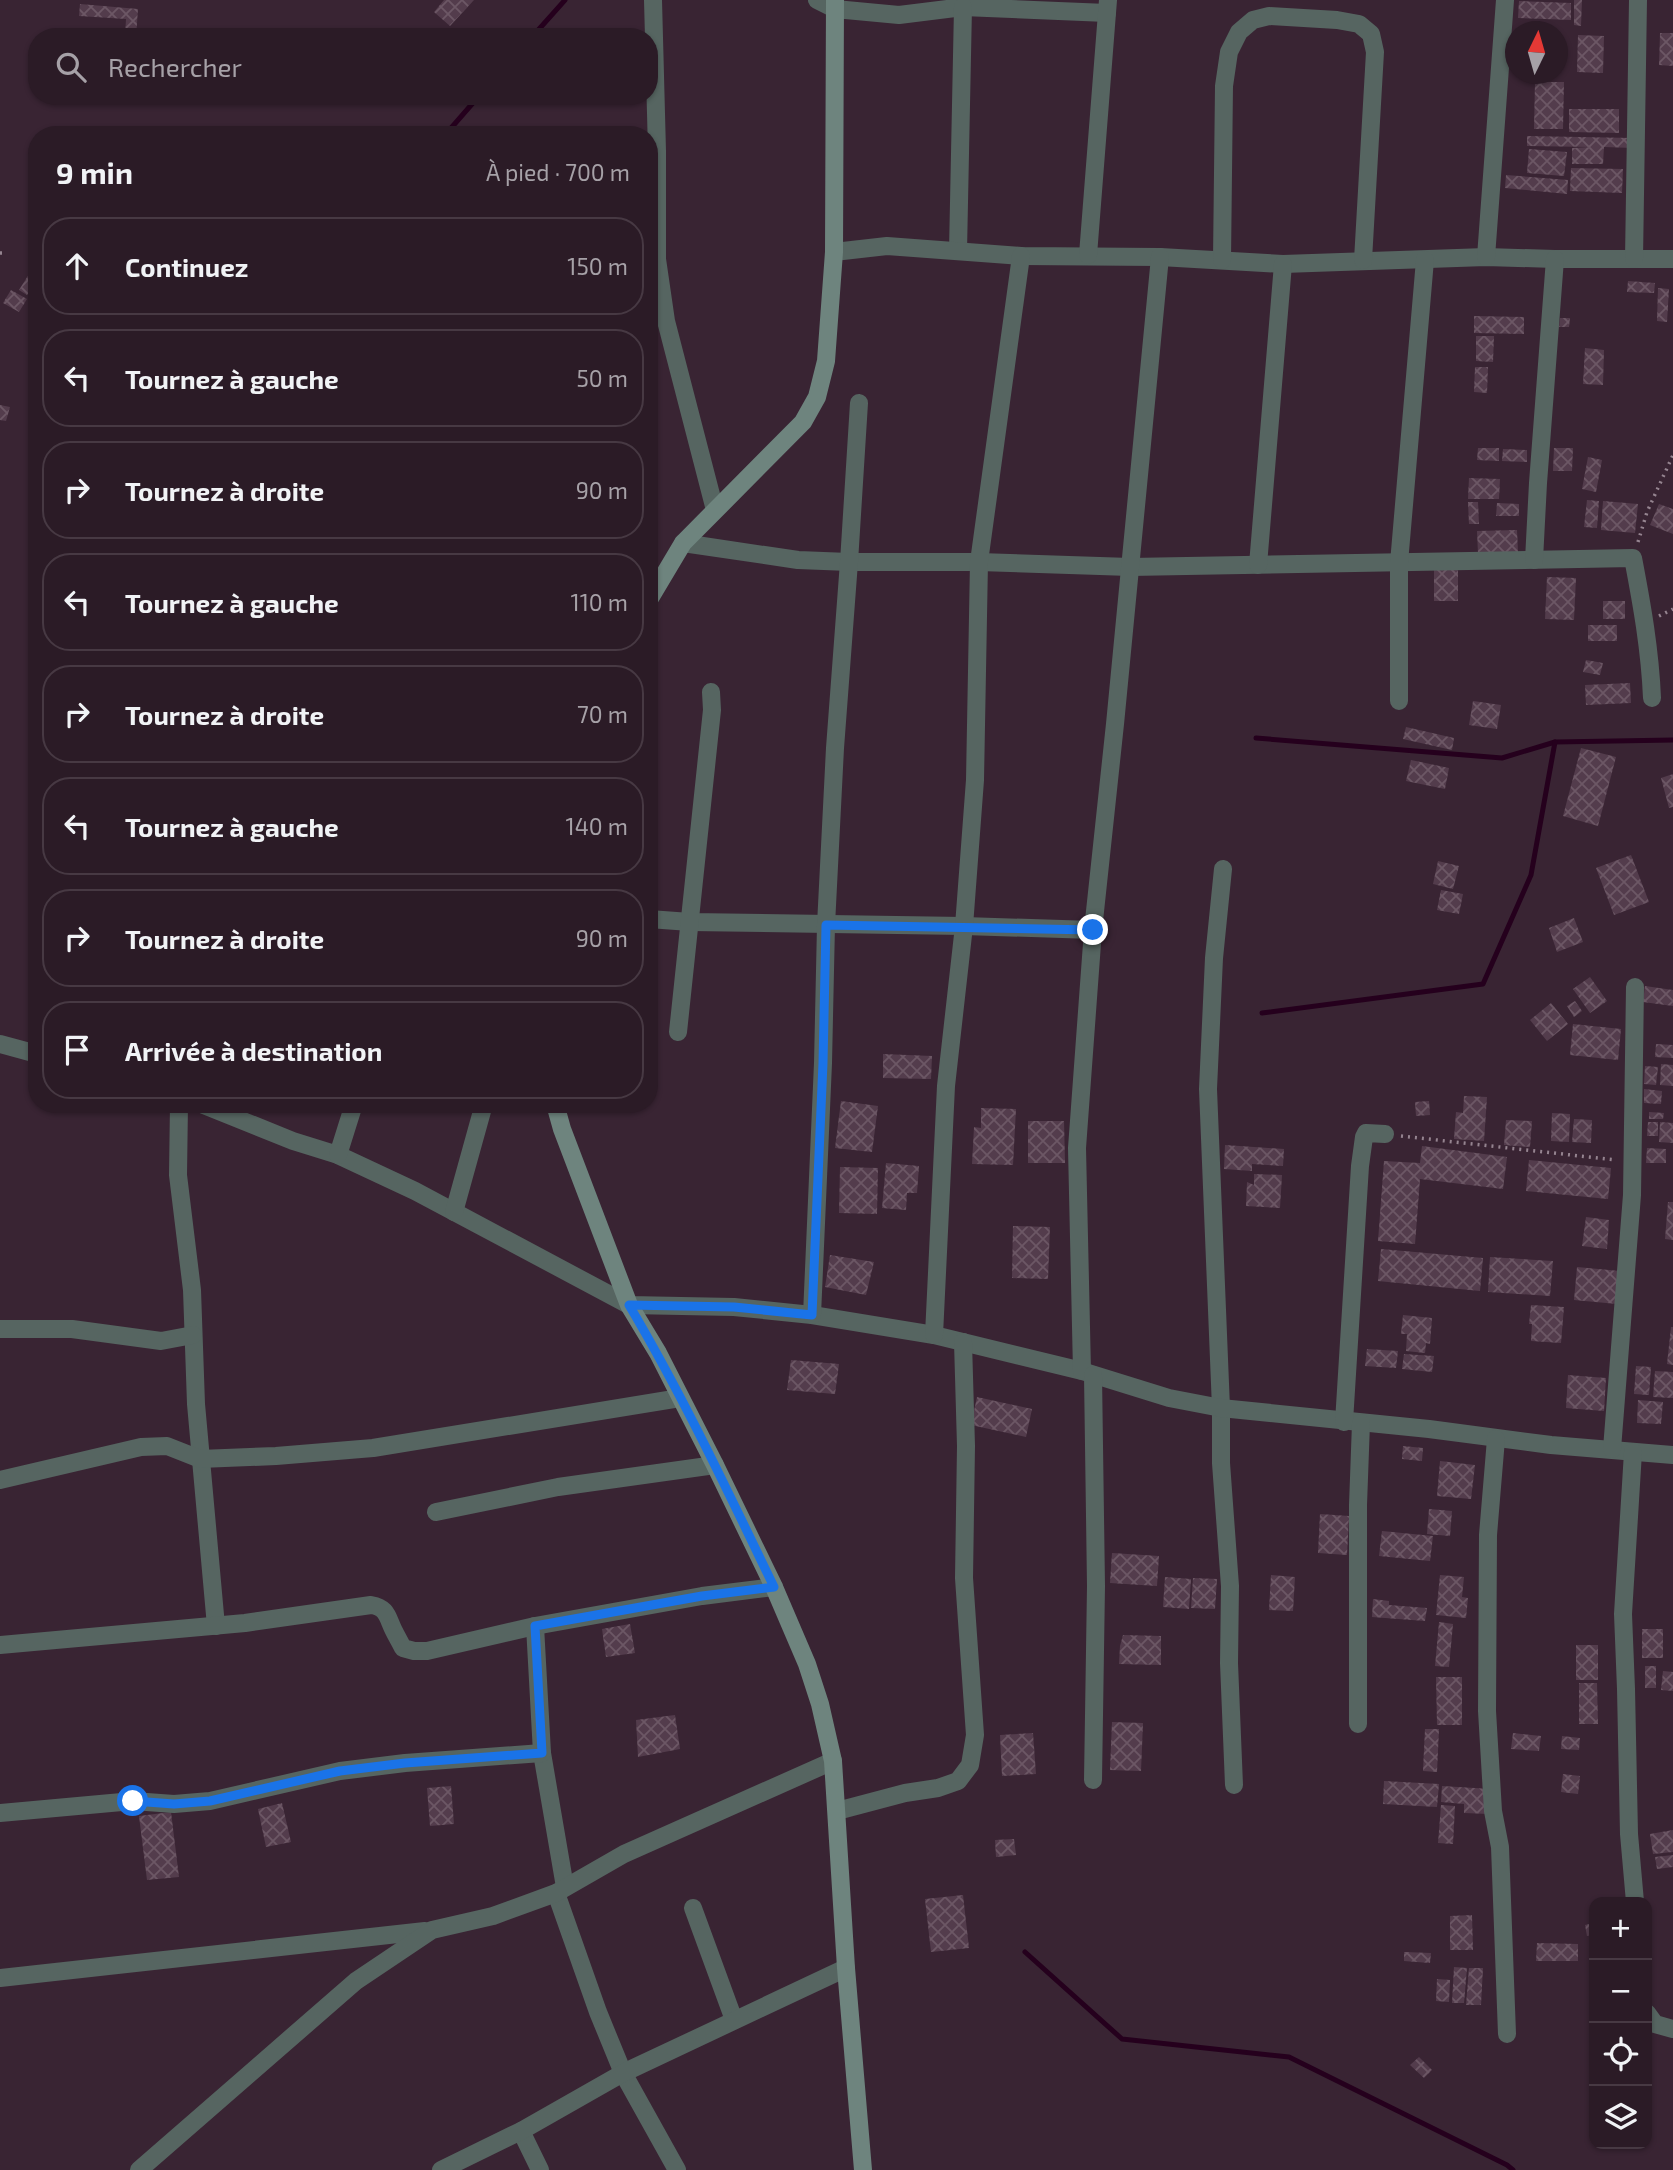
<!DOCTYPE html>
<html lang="fr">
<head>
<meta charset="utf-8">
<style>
	body { margin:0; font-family:"Exo 2",sans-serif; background:#33242e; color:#f1f3f6 }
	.controls { position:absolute; right:21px; bottom:21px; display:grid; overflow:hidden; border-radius:14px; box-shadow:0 2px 5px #0004 }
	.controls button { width:63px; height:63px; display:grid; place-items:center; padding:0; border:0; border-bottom:2px solid #473943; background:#2b1b26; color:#f1f3f6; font:35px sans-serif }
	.compass { position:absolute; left:1505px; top:21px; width:63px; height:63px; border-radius:50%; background:#2b1b26; box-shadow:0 2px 5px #0004; rotate:5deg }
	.stop { position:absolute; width:21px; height:21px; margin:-16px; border:5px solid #1a73e8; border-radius:50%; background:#fff }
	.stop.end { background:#1a73e8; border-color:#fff; box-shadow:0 2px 7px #0008 }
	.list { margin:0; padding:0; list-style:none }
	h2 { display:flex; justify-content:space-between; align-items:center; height:91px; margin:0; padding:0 28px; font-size:30px }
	h2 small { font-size:23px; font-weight:400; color:#a6a1a7 }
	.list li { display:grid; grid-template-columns:46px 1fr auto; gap:21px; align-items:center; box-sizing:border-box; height:98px; margin:0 14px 14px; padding:0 14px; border:2px solid #473943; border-radius:28px }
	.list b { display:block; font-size:26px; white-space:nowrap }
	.list em { font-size:23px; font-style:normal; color:#a6a1a7 }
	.icon { flex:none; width:38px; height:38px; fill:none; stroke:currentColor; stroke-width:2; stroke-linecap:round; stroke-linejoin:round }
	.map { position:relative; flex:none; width:1673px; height:2170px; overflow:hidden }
	.search { position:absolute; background:#2b1b26; box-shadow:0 2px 5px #0004; left:28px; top:28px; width:630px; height:77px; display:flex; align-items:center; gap:18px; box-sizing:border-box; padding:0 24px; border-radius:28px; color:#a6a1a7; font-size:26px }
	.panel { position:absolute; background:#2b1b26; box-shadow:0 2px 5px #0004; left:28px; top:126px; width:630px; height:987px; border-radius:28px }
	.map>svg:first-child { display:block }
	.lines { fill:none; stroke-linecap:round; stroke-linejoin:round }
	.stream { stroke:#25001d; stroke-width:5 }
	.building { fill:url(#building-cross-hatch) }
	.path { stroke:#958490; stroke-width:3.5; stroke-dasharray:2 5; stroke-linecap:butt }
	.street { stroke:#566561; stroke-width:18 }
	.secondary { stroke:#6e847e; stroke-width:18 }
	.route { stroke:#1a73e8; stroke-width:9 }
</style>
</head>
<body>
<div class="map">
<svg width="1673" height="2170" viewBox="0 0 1673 2170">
	<defs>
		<pattern id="building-cross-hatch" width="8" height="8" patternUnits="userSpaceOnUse" patternTransform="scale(1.75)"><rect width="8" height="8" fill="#533c4c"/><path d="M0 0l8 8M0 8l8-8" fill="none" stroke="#6c5765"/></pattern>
	</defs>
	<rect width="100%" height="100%" fill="#392433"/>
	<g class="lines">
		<g class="stream">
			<polyline points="532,37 565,0"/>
			<polyline points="445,135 479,96"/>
			<polyline points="1256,738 1502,758 1555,742 1673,740"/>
			<polyline points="1262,1013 1483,984 1531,875 1555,742"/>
			<polyline points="1025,1952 1122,2039 1289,2057 1507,2165 1513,2170"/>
		</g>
	</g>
	<g class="building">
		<polygon points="444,0 474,0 450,26 434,12"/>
		<polygon points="1574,0 1582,0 1581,26 1574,25"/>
		<polygon points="1519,1 1571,3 1571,20 1518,18"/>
		<polygon points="80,4 138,9 136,37 125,37 126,19 79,16"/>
		<polygon points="113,29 124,29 123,37 112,37"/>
		<polygon points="1660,33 1673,33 1673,66 1659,65"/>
		<polygon points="1578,35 1604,36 1603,73 1577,72"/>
		<polygon points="1535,82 1564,82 1563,129 1534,129"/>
		<polygon points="1569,109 1619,109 1619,133 1569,132"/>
		<polygon points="1527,136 1633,138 1633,148 1604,147 1603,164 1572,164 1572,148 1591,147 1527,146"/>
		<polygon points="1529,149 1567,152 1564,176 1527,173"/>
		<polygon points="1571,168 1623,169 1622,193 1570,191"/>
		<polygon points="1506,175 1568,180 1567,194 1505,188"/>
		<polygon points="29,274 37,281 27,295 19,290"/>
		<polygon points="1628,281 1655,283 1654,293 1627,292"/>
		<polygon points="1658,288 1669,289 1667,322 1657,321"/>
		<polygon points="11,290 27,299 19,312 3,303"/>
		<polygon points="1474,316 1524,317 1524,334 1474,333"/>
		<polygon points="1560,318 1570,318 1569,327 1559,327"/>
		<polygon points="1476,336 1494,336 1493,362 1476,361"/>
		<polygon points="1585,348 1604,350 1603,385 1583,384"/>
		<polygon points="1475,367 1488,367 1487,393 1474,392"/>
		<polygon points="0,405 10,407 6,421 0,420"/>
		<polygon points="1478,448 1499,448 1499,461 1477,460"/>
		<polygon points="1554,448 1573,448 1572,471 1553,471"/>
		<polygon points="1503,449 1527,450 1527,462 1502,461"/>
		<polygon points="1588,457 1602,460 1596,492 1582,489"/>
		<polygon points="1469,478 1500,479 1499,499 1468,499"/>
		<polygon points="1587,500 1599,501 1597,528 1584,527"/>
		<polygon points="1603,501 1638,504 1635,533 1601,530"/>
		<polygon points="1468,502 1478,502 1479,524 1469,524"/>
		<polygon points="1497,503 1519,504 1519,516 1496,516"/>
		<polygon points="1659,504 1673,509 1673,534 1650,525"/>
		<polygon points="1517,530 1518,552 1478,554 1477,531"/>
		<rect x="1434" y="570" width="24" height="31"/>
		<polygon points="1547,577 1576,578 1574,620 1545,619"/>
		<rect x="1603" y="601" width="22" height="18"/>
		<rect x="1588" y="625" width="29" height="16"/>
		<polygon points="1586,660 1603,663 1600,675 1583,672"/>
		<polygon points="1630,683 1631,703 1586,705 1585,685"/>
		<polygon points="1473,701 1501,705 1497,729 1469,725"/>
		<polygon points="1406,727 1454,738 1452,750 1403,739"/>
		<polygon points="1581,748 1616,757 1598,826 1563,816"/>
		<polygon points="1411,760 1449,768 1445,789 1406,781"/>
		<polygon points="1673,774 1673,807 1669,808 1661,778"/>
		<polygon points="1631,855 1649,902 1614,915 1596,868"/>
		<polygon points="1438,861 1459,866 1453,889 1433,884"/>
		<polygon points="1441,890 1463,894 1459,914 1437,910"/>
		<polygon points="1574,918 1583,942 1557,952 1549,928"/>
		<polygon points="1590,977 1607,1001 1590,1013 1573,989"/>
		<polygon points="1645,986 1673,990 1673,1006 1643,1002"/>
		<polygon points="1575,1001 1582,1011 1574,1017 1567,1006"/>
		<polygon points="1551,1003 1568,1024 1547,1041 1530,1020"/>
		<polygon points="1573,1024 1621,1029 1618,1060 1570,1055"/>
		<polygon points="1656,1044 1673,1045 1673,1058 1655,1057"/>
		<polygon points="883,1054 932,1056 931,1079 883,1078"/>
		<polygon points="1661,1064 1673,1065 1673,1086 1660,1085"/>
		<polygon points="1645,1066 1658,1067 1656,1085 1644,1084"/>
		<polygon points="1644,1089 1662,1091 1661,1104 1644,1103"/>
		<polygon points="1464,1096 1487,1097 1484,1141 1454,1139 1456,1112 1463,1113"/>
		<polygon points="841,1101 878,1106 872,1152 835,1148"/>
		<polygon points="1429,1101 1430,1115 1416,1116 1415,1102"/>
		<polygon points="981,1108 1016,1109 1013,1165 972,1164 974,1127 981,1128"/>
		<polygon points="1649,1112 1664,1113 1663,1119 1649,1119"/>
		<polygon points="1552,1113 1570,1114 1569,1142 1551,1141"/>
		<polygon points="1574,1119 1592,1120 1591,1143 1572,1142"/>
		<polygon points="1506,1120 1532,1121 1530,1147 1504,1145"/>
		<polygon points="1028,1121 1064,1121 1065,1163 1028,1163"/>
		<polygon points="1648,1122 1658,1122 1658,1136 1647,1136"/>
		<polygon points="1660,1122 1673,1123 1673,1143 1659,1142"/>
		<polygon points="1225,1145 1284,1149 1283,1166 1252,1164 1252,1171 1224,1169"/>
		<polygon points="1422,1146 1507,1157 1503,1189 1420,1179 1415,1244 1378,1241 1384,1161 1420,1163"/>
		<polygon points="1647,1148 1666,1149 1666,1163 1646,1163"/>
		<polygon points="1529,1160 1611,1168 1608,1199 1526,1191"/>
		<polygon points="886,1163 919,1166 917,1193 907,1193 906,1210 882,1208"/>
		<polygon points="840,1167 878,1168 877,1214 839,1213"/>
		<polygon points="1254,1174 1282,1175 1280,1208 1246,1206 1247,1182 1254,1185"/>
		<polygon points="1668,1202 1673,1202 1673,1240 1665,1239"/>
		<polygon points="1586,1217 1609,1220 1607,1249 1582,1246"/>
		<polygon points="1013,1226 1050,1227 1048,1279 1012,1278"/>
		<polygon points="1381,1249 1483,1258 1480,1291 1378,1281"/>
		<polygon points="830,1255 874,1262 866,1295 825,1287"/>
		<polygon points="1490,1257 1553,1261 1550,1296 1488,1292"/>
		<polygon points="1577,1267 1620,1271 1617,1304 1574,1300"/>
		<polygon points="1531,1305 1564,1307 1561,1343 1531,1341 1532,1324 1529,1324"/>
		<polygon points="1403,1315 1432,1318 1430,1344 1426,1343 1425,1353 1406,1351 1407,1334 1401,1334"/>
		<polygon points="1671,1327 1673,1327 1673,1365 1667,1364"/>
		<polygon points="1367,1349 1398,1351 1396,1368 1365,1366"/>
		<polygon points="1404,1354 1434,1356 1432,1372 1402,1369"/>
		<polygon points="791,1360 839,1364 835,1394 787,1390"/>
		<polygon points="1636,1366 1651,1367 1649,1395 1634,1394"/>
		<polygon points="1655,1371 1673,1372 1673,1398 1653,1397"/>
		<polygon points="1568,1375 1606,1378 1604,1411 1566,1408"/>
		<polygon points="977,1397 1032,1409 1026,1437 971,1425"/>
		<polygon points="1638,1400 1663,1402 1661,1424 1637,1423"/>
		<polygon points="1403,1446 1423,1448 1422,1461 1402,1459"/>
		<polygon points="1440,1461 1475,1465 1471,1499 1437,1496"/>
		<polygon points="1429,1509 1452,1511 1450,1536 1427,1534"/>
		<polygon points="1320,1514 1349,1516 1347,1555 1318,1553"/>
		<polygon points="1382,1531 1433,1536 1430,1561 1379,1556"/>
		<polygon points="1112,1553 1159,1556 1157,1586 1110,1583"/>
		<polygon points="1271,1575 1295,1577 1293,1611 1269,1610"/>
		<polygon points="1440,1575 1464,1577 1462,1597 1468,1598 1466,1618 1436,1615"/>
		<polygon points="1165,1577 1191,1579 1189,1609 1163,1607"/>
		<polygon points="1193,1578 1217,1579 1215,1609 1191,1608"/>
		<polygon points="1373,1599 1389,1601 1389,1605 1427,1608 1425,1621 1372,1617"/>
		<polygon points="1439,1622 1453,1624 1449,1667 1435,1666"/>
		<polygon points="630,1624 635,1653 606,1657 602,1629"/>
		<rect x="1642" y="1629" width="21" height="29"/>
		<polygon points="1123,1635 1161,1636 1161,1665 1119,1664 1120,1646"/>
		<rect x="1576" y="1645" width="22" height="35"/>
		<rect x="1645" y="1666" width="11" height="22"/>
		<polygon points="1663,1671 1673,1672 1673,1691 1661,1690"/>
		<polygon points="1436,1677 1462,1677 1462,1725 1437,1725"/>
		<polygon points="1579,1683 1597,1683 1598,1724 1579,1724"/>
		<polygon points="675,1715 680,1749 638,1757 636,1720"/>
		<polygon points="1112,1722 1143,1723 1141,1771 1110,1770"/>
		<polygon points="1425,1729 1439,1729 1437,1772 1423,1771"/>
		<polygon points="1033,1733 1036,1774 1002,1776 1000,1735"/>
		<polygon points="1513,1733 1541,1736 1539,1751 1511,1749"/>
		<polygon points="1562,1736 1580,1738 1579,1750 1561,1749"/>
		<polygon points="1563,1774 1580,1776 1578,1794 1561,1792"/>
		<polygon points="1384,1781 1439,1784 1437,1807 1383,1804"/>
		<polygon points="451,1786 454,1824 430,1826 427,1788"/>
		<polygon points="1442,1786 1491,1789 1489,1814 1464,1813 1464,1804 1441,1802"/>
		<polygon points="282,1803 291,1842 266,1847 258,1809"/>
		<polygon points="1441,1805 1455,1806 1453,1844 1438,1843"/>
		<polygon points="171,1812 179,1877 147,1880 139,1816"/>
		<polygon points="1673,1830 1673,1852 1653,1854 1650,1834"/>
		<polygon points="1014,1839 1016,1855 996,1857 995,1840"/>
		<polygon points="1673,1855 1673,1867 1657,1869 1655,1857"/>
		<polygon points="963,1895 969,1948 931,1952 925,1899"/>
		<polygon points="1472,1915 1473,1950 1450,1950 1450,1916"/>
		<polygon points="1594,1923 1594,1935 1587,1936 1585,1925"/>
		<polygon points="1537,1943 1578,1944 1578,1961 1536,1961"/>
		<polygon points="1404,1952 1431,1953 1430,1963 1404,1961"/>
		<polygon points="1454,1967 1467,1968 1464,2003 1452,2003"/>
		<polygon points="1469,1968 1483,1968 1481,2005 1466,2005"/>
		<polygon points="1437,1979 1450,1980 1449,2002 1436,2001"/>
		<polygon points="1419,2057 1432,2070 1424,2078 1410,2065"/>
	</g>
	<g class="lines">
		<g class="path">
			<polyline points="0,253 2,253"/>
			<polyline points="1638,542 1647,512 1673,455"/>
			<polyline points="1659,616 1673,609"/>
			<polyline points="1401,1136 1616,1160"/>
		</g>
		<g class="street">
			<polyline points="653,0 657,151 657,259 666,321 715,510"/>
			<polyline points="817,0 835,9 899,15 963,7 1107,13"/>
			<polyline points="958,251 963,7"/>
			<polyline points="834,252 887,246 1021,256 1160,257 1283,264 1486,257 1555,259 1673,259"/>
			<polyline points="1088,255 1108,0"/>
			<polyline points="1486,257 1505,0"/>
			<polyline points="1634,259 1638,0"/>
			<polyline points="1222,260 1224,86 1229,52 1239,32 1253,20 1269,16 1337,20 1359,24 1371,34 1375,52 1363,260"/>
			<path d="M683,543l115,17 51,2h130l151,5 503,-9c9,47 17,92 19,140"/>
			<polyline points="1534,560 1538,483 1555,259"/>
			<polyline points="1258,565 1283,264"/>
			<polyline points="1399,701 1399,563 1425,260"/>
			<polyline points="1223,869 1214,958 1208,1089 1221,1408 1221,1463 1230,1586 1229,1663 1234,1785"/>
			<polyline points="649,919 690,922 964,926 1093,930"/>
			<polyline points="678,1032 712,710 711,692"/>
			<polyline points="0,1044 37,1054"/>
			<polyline points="179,1104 178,1175 192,1290 196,1404 216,1626"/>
			<polyline points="201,1104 293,1141 338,1155 415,1191 629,1305 734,1307 812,1315 934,1335 1082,1371 1169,1398 1221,1408 1429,1429 1551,1445 1673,1455"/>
			<polyline points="338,1155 354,1104"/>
			<polyline points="454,1212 484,1104"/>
			<polyline points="812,1315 823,1063 826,925 835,748 849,562 859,403"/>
			<polyline points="0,1329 72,1329 161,1341 193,1335"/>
			<polyline points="934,1335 946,1086 964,926 975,780 979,562 1021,256"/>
			<polyline points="1082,1371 1077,1148 1093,930 1115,724 1160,257"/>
			<polyline points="1093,1375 1096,1586 1093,1780"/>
			<polyline points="1344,1422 1360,1166 1364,1137 1366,1133 1385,1134"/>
			<polyline points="1496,1439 1488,1535 1487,1711 1493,1811 1500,1847 1507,2034"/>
			<polyline points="1612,1449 1632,1195 1635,987"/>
			<polyline points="1633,1452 1623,1614 1626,1689 1629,1834 1635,1902"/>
			<polyline points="0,1480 141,1447 167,1446 200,1459 276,1456 373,1448 680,1398"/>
			<polyline points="436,1512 558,1487 715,1465"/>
			<polyline points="535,1626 542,1753 565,1887"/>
			<path d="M0,1645l245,-22 126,-18c17,3 16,12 23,26 3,6 6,11 9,17l11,3h13l108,-25 167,-30 72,-9"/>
			<polyline points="1358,1724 1358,1505 1361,1423"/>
			<polyline points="837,1811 905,1793 938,1788 958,1781 970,1765 975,1735 964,1578 966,1446 963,1342"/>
			<polyline points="0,1813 133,1801 174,1804 210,1801 340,1771 405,1763 542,1753"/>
			<polyline points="556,1893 598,2012 623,2073 677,2170"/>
			<polyline points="693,1908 734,2020"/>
			<polyline points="0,1978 425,1931"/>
			<polyline points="1647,2013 1655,2024 1673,2029"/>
			<polyline points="521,2131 540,2170"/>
			<polyline points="139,2170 356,1981 432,1930 493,1916 556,1893 624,1854 833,1761"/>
			<polyline points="441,2170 521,2131 623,2073 846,1968"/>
		</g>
		<g class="secondary">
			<polyline points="649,600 683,543 803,422 817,397 826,361 834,252 835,0"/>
			<polyline points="555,1104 562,1129 629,1305 658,1353 715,1465 774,1587 807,1664 820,1704 833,1761 846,1968 863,2170"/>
		</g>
	</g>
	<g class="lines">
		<path class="route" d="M133,1801l41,3 36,-3 130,-30 65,-8 137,-10 -7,-127 167,-30 72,-9c-46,-95 -91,-191 -145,-282l105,2 78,8 11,-252 3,-138 267,5"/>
	</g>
</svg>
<div class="controls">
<button>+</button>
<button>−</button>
<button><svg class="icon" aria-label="locate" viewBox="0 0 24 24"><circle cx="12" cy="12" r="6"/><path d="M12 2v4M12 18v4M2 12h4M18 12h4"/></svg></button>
<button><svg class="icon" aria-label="layers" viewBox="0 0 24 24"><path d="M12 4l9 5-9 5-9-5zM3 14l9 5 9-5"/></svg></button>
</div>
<svg class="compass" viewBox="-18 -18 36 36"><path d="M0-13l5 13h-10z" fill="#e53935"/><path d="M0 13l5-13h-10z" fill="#a6a1a7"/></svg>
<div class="stop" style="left:133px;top:1801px"></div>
<div class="stop end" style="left:1093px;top:930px"></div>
<div class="search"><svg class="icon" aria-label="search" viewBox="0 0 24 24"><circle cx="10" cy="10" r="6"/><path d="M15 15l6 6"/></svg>Rechercher</div>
<section class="panel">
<h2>9 min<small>À pied · 700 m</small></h2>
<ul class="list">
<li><svg class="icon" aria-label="ahead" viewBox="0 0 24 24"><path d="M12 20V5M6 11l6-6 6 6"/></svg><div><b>Continuez</b></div><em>150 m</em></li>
<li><svg class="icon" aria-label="left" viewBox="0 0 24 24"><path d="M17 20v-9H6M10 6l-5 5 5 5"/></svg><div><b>Tournez à gauche</b></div><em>50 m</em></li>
<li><svg class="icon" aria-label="right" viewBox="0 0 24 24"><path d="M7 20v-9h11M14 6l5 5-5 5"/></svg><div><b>Tournez à droite</b></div><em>90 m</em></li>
<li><svg class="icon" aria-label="left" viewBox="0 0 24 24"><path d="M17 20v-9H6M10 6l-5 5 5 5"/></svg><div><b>Tournez à gauche</b></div><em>110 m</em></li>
<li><svg class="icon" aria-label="right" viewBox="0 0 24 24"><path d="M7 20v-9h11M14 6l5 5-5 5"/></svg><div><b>Tournez à droite</b></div><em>70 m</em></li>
<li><svg class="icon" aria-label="left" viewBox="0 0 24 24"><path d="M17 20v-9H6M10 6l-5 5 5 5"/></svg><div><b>Tournez à gauche</b></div><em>140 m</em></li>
<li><svg class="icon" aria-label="right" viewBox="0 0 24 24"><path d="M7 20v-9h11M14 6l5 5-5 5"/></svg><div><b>Tournez à droite</b></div><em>90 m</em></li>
<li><svg class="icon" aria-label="arrive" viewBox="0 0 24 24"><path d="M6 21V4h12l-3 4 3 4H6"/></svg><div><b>Arrivée à destination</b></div></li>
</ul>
</section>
</div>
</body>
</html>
